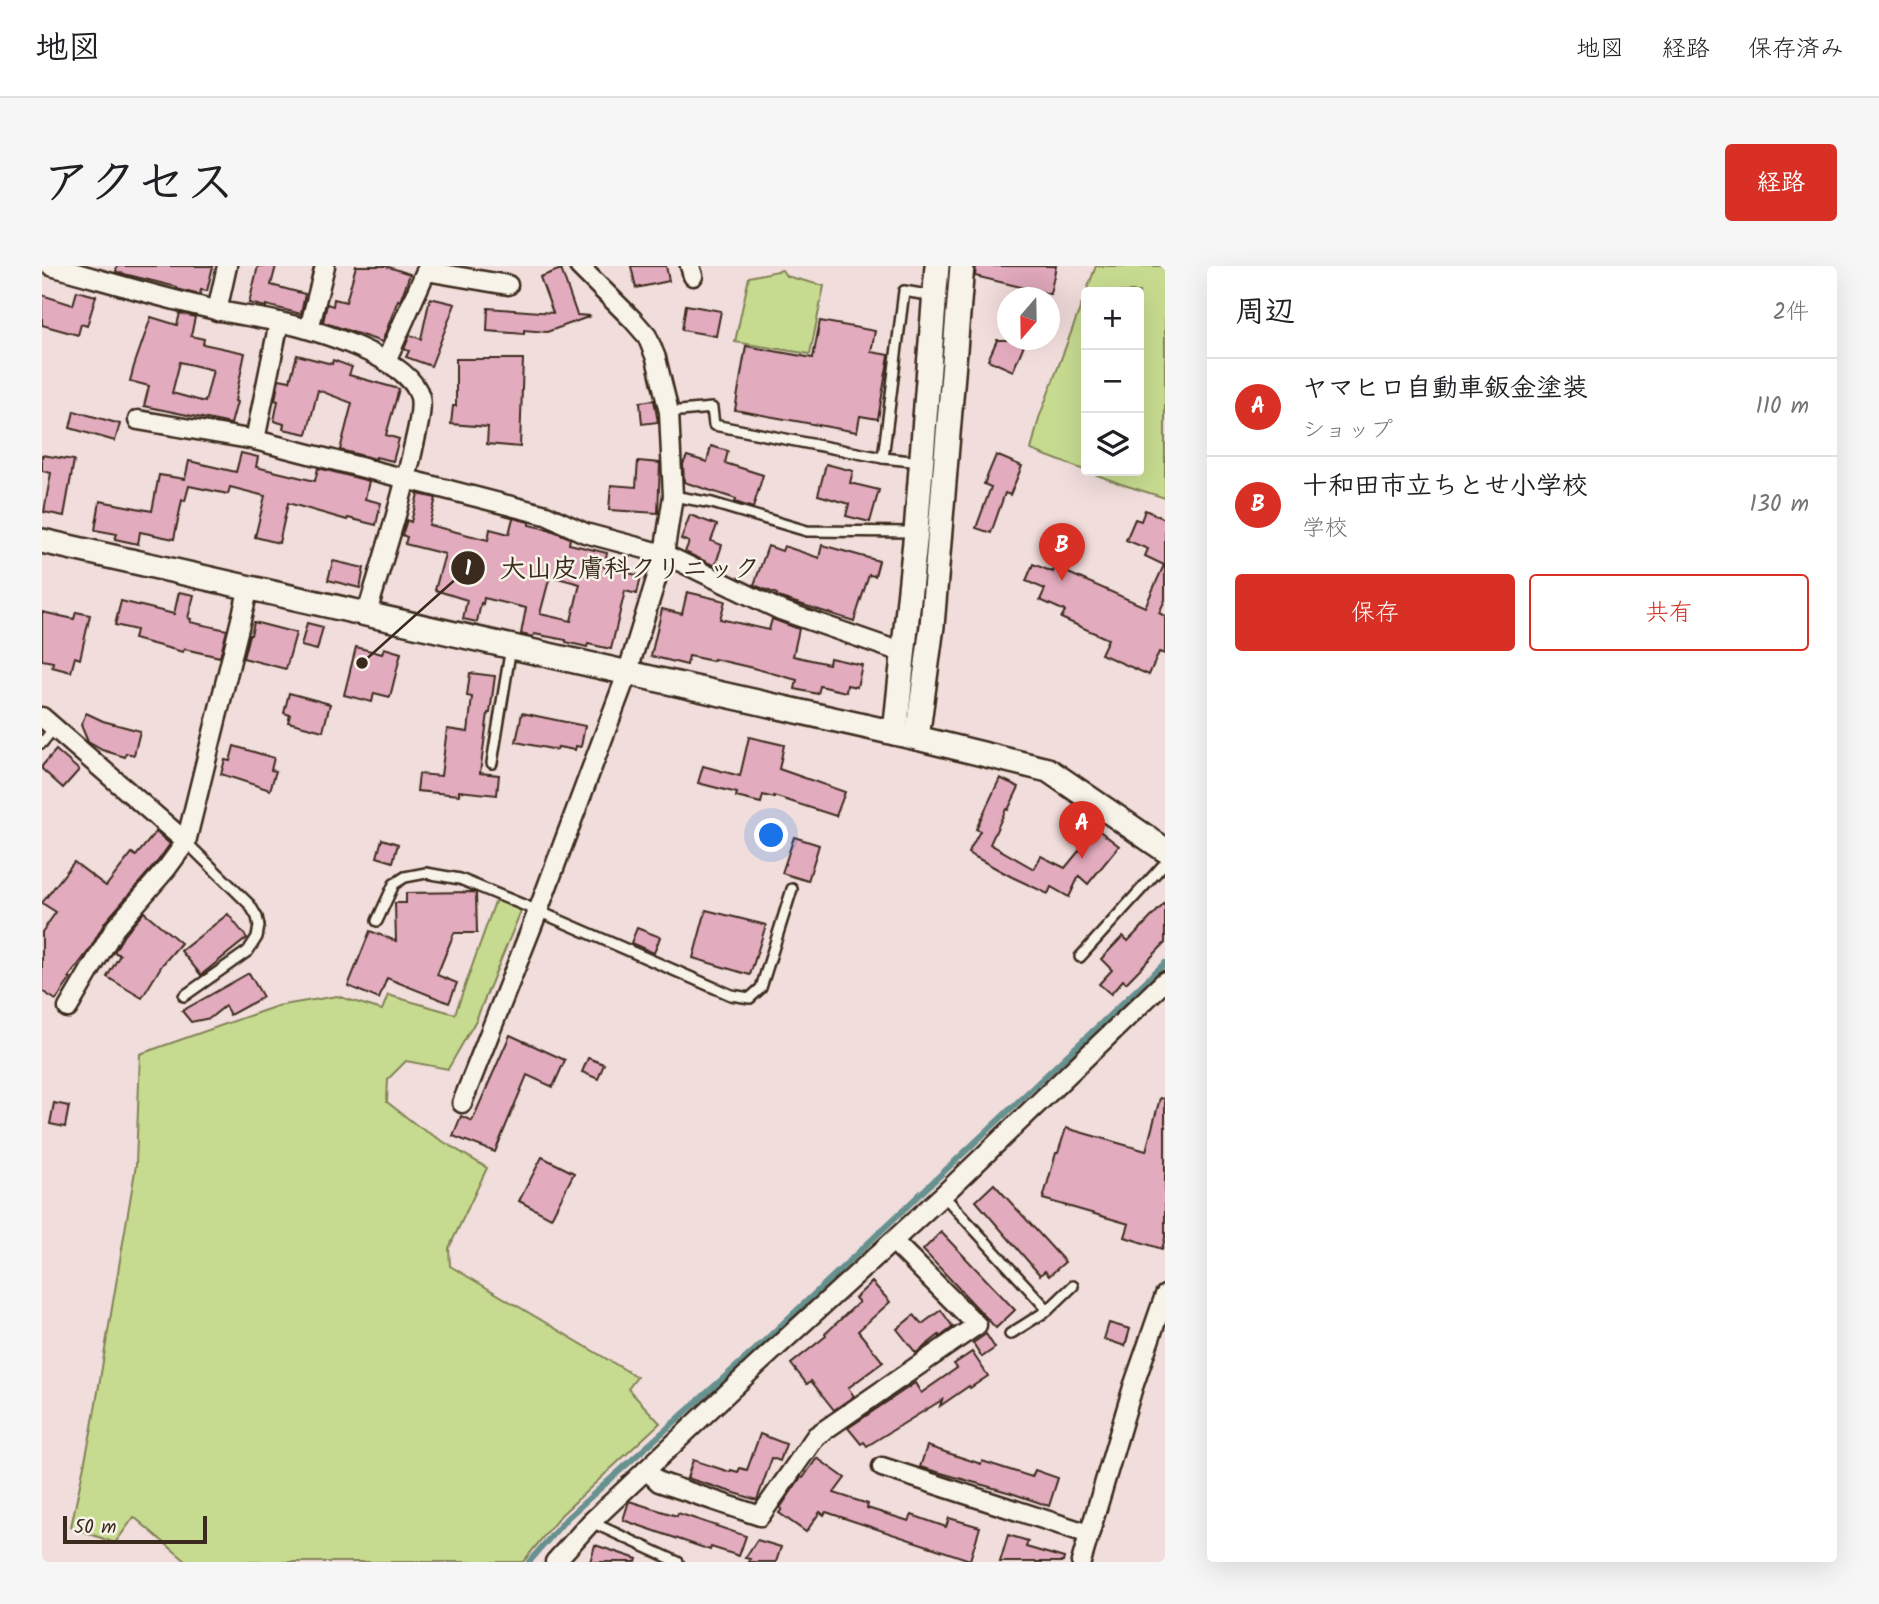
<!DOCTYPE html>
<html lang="ja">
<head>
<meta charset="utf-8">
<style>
	body { margin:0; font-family:Kalam,"Klee One",sans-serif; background:#f6f6f6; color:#202124 }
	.controls { position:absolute; right:21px; top:21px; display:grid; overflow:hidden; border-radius:7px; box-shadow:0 7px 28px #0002 }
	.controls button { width:63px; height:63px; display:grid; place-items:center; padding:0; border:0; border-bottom:2px solid #e0e0e0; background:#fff; color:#202124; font:35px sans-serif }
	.compass { position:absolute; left:955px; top:21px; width:63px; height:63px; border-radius:50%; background:#fff; box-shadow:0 7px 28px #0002; rotate:200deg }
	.scale { position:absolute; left:21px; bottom:18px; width:144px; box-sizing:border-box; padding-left:7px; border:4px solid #3b2a1e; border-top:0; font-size:19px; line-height:24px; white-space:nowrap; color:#3b2a1e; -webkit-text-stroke:5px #f7f3e8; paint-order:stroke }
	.you { position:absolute; left:730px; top:570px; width:24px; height:24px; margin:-18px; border:5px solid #fff; border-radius:50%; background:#1a73e8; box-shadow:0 0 0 10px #1a73e833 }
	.badge { display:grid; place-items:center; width:46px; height:46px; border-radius:50%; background:#d93025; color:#fff; font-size:23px; font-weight:700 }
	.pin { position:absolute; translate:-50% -58px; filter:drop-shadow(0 2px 4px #0008) }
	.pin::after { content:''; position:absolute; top:37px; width:24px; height:21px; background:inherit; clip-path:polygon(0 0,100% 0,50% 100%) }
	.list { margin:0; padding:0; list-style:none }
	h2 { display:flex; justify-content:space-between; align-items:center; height:91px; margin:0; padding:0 28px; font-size:30px }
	h2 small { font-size:23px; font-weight:400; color:#757577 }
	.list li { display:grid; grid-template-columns:46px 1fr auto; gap:21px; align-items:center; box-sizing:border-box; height:98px; padding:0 28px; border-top:2px solid #e0e0e0 }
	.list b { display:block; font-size:26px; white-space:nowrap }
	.list p { margin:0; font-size:23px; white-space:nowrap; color:#757577 }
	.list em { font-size:23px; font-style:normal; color:#757577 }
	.actions { display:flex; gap:14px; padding:21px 28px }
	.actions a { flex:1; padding:16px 0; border:2px solid #d93025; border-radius:7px; text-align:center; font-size:24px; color:#d93025 }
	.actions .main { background:#d93025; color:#fff }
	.icon { flex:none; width:38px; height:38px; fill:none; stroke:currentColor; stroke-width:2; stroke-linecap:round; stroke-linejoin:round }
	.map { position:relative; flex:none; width:1123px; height:1296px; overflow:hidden; border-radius:7px }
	header { display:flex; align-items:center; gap:42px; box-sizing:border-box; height:98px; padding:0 35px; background:#fff; border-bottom:2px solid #e0e0e0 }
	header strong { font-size:33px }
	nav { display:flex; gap:38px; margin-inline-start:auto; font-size:24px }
	.intro { display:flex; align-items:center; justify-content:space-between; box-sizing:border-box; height:168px; padding:0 42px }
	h1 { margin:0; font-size:49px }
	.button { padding:18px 32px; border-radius:7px; background:#d93025; color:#fff; font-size:24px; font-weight:700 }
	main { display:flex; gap:42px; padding:0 42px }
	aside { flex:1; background:#fff; border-radius:7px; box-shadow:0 7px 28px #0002 }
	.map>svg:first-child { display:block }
	.green { fill:#c7db90; stroke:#818257; stroke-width:2; fill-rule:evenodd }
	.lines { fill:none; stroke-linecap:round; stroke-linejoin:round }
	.stream { stroke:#66918f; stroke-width:6 }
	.building { fill:#e3abbe; stroke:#3b2a1e; stroke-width:2; fill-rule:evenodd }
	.service-casing { stroke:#3b2a1e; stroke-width:14 }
	.minor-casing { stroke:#3b2a1e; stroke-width:23 }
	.tertiary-casing { stroke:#3b2a1e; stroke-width:28 }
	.service { stroke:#f7f3e8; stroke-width:9 }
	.minor { stroke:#f7f3e8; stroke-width:18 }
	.tertiary { stroke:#f7f3e8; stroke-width:23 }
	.leader { fill:none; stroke:#3b2a1e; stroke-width:2.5 }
	.callout-dot { fill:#3b2a1e; stroke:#f7f3e8; stroke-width:2.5 }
	.mark-label { font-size:21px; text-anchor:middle; font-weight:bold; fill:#fff }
	.callout-label { font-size:26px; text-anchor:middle; font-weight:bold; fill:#3b2a1e; stroke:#f7f3e8; stroke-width:5; stroke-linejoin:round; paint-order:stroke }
</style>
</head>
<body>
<header>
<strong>地図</strong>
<nav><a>地図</a><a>経路</a><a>保存済み</a></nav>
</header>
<div class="intro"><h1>アクセス</h1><a class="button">経路</a></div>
<main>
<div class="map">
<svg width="1123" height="1296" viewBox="0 0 1123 1296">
	<rect width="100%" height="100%" fill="#f1dddb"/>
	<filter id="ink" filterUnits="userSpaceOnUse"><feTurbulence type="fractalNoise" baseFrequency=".0143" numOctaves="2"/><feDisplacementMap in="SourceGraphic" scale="14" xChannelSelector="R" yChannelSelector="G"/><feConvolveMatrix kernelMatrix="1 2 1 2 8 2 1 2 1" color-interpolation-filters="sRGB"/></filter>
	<g filter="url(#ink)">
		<g class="green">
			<path d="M1054,0h69v232l-44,-14 -90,-34 8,-32zM1097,26v179h-53v-179z"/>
			<polygon points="740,4 744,10 782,20 768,88 693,76 707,11"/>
			<polygon points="454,633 481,640 434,754 406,803 364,795 346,813 345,836 377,861 445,902 407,982 408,1000 595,1111 586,1123 618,1157 519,1249 481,1296 145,1296 92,1251 73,1277 29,1261 50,1161 94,899 98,788 235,740 295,730 340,744 346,729 413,748"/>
		</g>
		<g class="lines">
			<polyline class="stream" points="487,1296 525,1252 715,1082 1123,697"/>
		</g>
		<g class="building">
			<polygon points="75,0 171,0 165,25 159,24 158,29 135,23 135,21 74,6"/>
			<polygon points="216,0 234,0 229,19 263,28 259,48 224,39 224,41 207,37"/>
			<polygon points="314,0 344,0 368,8 358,35 356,34 340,76 281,56 285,38 291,40 292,33 304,36"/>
			<polygon points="589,0 624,0 627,15 594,22"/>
			<polygon points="934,0 1014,0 1008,28 933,10"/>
			<polygon points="519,3 535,49 549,50 505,66 482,64 482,68 445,65 446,42 511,47 498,11"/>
			<polygon points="35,25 54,30 45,60 39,58 36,69 0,59 0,29 31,39"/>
			<polygon points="388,32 413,38 389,100 364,91 367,85 362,83 368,69 379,73"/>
			<polygon points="644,39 679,45 674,70 640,64"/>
			<path d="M138,47l15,4 -4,19 13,3 -1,5 42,9 -10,48 2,1 -6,22 -87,-18 5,-20 -19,-5 4,-15 17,-49 26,8zM138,96l33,8 -8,32 -33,-9z"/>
			<polygon points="778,55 833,65 829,86 847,89 836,153 818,150 815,166 693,144 704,80 771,92"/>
			<polygon points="955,74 984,74 971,105 946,94"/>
			<polygon points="255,89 290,98 291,94 310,101 307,109 357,123 344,169 357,173 351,195 334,191 334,193 298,184 310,137 276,124 265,168 241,163 242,158 232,155 236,135 233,134 237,113 248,115"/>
			<polygon points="414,93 481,93 478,181 445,178 446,161 409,158 411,140 414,140"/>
			<polygon points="612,134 616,156 600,158 598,136"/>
			<polygon points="32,145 78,158 73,175 28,162"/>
			<polygon points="669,180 686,185 683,197 721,209 711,242 693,236 694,233 642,216 641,198 645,190 665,196"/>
			<polygon points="199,187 216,191 214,201 273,215 276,202 327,215 323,233 339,237 334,259 306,252 305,254 246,237 237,277 213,271 223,230 188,221 186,228 147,220 143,235 140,234 132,273 98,266 96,278 73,273 75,268 53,264 58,235 110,245 117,209 143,213 147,195 194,206"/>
			<polygon points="0,189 32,194 22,250 2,246 9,207 0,205"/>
			<polygon points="954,189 980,200 968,229 963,227 949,267 934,262 949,221 942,218"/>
			<polygon points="596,195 618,197 616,247 567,244 569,219 594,221"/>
			<polygon points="784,198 811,205 808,217 837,224 828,256 804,250 807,238 776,229"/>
			<path d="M376,228l18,4 -7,27 59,15 2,-11 19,5 4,-16 16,4v3l22,5 19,8 -1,6 38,9 -3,14 37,9 -4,18 -12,-3 -14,58 -23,-5 -1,3 -21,-5v-2l-32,-6 -1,3 -12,-3 5,-26 -42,-10 -1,6 -2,-1 -4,19 -14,-3 4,-19 -32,-10 10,-36 -40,-10 2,-7 -5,-2 5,-15 4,2zM508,310l30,8 -9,37 -31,-7z"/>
			<polygon points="1103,244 1123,253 1123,334 1117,347 1123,350 1123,388 1117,386 1107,409 1059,388 1066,373 1019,352 1023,345 998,334 1003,323 984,315 991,298 1011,306 1013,301 1103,341 1122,299 1103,290 1106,283 1084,274 1093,253 1099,255"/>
			<polygon points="648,249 675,259 669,275 680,279 673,300 643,286 647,276 639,273"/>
			<polygon points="780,279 837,295 833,310 827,309 812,355 742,333 734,330 735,328 712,319 726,280 740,285 742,280 777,292"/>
			<polygon points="291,295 322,302 318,322 286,314"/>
			<polygon points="137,326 152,329 146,352 149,353 148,356 185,364 178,391 142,383 141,386 92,373 94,364 73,359 79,335 132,348"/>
			<polygon points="645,326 683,335 678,353 727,364 730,353 757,363 751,390 787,398 788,392 820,399 815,421 805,419 804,426 778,420 776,428 753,423 755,414 711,402 672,393 671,395 647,390 645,399 609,390 620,343 640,348"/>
			<polygon points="0,346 32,353 34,346 48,349 38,393 33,391 29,406 10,401 11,396 0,394"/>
			<polygon points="212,356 254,367 244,403 201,392 207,369 209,369"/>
			<polygon points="265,357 281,361 275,384 259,380"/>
			<polygon points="314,381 340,388 342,382 359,387 348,431 332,427 330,436 302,429"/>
			<polygon points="428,407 453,410 448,447 446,447 438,507 457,509 455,529 417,525 417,529 375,525 377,508 399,510 405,463 426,466 430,431 425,430"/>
			<polygon points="247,427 288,438 281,465 246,456 248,449 242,447"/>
			<polygon points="44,447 61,455 98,465 92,489 84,487 83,491 60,484 46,476 39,459"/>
			<polygon points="480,447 543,460 539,481 534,480 533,484 516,481 515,484 474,476"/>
			<polygon points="707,471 742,479 737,503 803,526 794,550 732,530 732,532 721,529 719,537 694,531 695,527 656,517 661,500 698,510"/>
			<polygon points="192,480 232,492 229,504 234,505 228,524 179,508 183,494 188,495"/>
			<polygon points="14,484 37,504 21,522 0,503 0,500"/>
			<polygon points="958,512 977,521 966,544 964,543 948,578 992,603 999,590 1023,602 1055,563 1077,580 1046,618 1037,610 1027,631 1009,621 1006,628 970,611 926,587 938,565 934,563"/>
			<polygon points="114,566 128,578 116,595 63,656 48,683 27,711 29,712 14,734 0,725 0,666 14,646 0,637 32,596 64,620 90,587 94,590"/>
			<polygon points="752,571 777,579 766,615 740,607"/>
			<polygon points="340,573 356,578 351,596 335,591"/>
			<polygon points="432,626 434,627 435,667 412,667 395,709 415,717 407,737 345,712 337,733 306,720 328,665 354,675 353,637 364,637 364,627"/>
			<polygon points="1123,637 1123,677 1084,717 1081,714 1069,728 1057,718 1070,704 1059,693 1081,670 1086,675"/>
			<polygon points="664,644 724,659 708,709 651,692"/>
			<polygon points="102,646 139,677 120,699 100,732 65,711 78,689 72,686 82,669"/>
			<polygon points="186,648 205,672 159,709 139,685"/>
			<polygon points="595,662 618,671 612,687 589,677"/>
			<polygon points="207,707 221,731 188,749 183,740 168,752 149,756 140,745"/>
			<polygon points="468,769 523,794 511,821 485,809 453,886 411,870 419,850 430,855"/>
			<polygon points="546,792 562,798 556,813 540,806"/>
			<polygon points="1118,832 1123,833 1123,972 1120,983 1083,971 1087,958 1001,933 1014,887 1016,887 1024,862 1104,885"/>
			<polygon points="12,837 27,840 23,861 8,858"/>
			<polygon points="500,891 532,907 509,952 477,935"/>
			<polygon points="952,918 1023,996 1007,1010 1003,1005 998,1009 934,935"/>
			<polygon points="899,966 973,1044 954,1062 881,984"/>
			<polygon points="830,1016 848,1036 816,1065 841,1096 806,1122 812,1130 792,1144 769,1115 765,1118 749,1098 784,1070 783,1068 817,1036 813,1032"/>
			<polygon points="899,1044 911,1061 898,1071 897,1069 874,1087 855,1063 872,1049 880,1058"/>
			<polygon points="1067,1057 1088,1063 1083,1080 1062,1073"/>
			<polygon points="944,1068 953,1082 940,1091 931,1077"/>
			<polygon points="930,1086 946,1110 928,1122 927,1120 898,1140 900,1134 825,1180 822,1176 819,1178 806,1162 873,1117 879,1127 915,1102 912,1098"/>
			<polygon points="718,1168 744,1178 738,1195 730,1192 715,1234 645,1212 651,1194 688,1206 689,1204 696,1206 698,1202 705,1204"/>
			<polygon points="885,1180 939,1198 940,1195 990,1211 993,1204 1016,1212 1007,1240 969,1227 878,1201"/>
			<polygon points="775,1192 803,1212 792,1227 826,1238 825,1242 867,1255 870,1249 904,1261 907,1252 938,1261 928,1294 784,1246 782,1249 778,1246 764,1266 737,1247 740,1243 738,1242 759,1211 761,1212"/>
			<polygon points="587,1235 635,1250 636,1247 704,1270 697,1290 669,1281 668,1284 581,1254"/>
			<polygon points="966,1269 986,1275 984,1281 1022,1292 1021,1296 958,1296"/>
			<polygon points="715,1274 739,1281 734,1296 707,1296 708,1293 703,1292"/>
			<polygon points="553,1279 595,1293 594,1296 548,1296"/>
		</g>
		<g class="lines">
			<defs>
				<g id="service">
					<polyline points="627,146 670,142 672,159 841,192"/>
					<polyline points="879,196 841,192 862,25 891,30"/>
					<polyline points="631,230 670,237 765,265 872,266"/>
					<polyline points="0,477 12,462"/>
					<polyline points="450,497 469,381"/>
					<polyline points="335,655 352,618 363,611 384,607 418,613 496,645 689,729 708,732 719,722 750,623"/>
					<polyline points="1038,691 1123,597"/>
					<polyline points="142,730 206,685 215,671 217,660 215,651 208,639 144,576"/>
					<polyline points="901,929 1006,1044"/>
					<polyline points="968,1068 1006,1044 1031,1020"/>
					<polyline points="549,1256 636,1296"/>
				</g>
				<g id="minor">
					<path d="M9,0c55,15 110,32 165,44 21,5 42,7 63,12 35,7 131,36 141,75 3,14 -4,38 -7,52 -12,55 -30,110 -46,164"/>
					<polyline points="648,0 651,10"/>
					<polyline points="175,45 185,0"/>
					<polyline points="267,63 283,0"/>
					<polyline points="344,95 384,5 466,19"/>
					<polyline points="96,154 213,174 504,249 543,267 622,288 738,344 862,387"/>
					<polyline points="213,174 237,56"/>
					<polyline points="0,451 144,576"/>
					<polyline points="26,742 73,662 125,602 144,576 207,321"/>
					<polyline points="420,837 496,645 585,408 622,288 631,230 627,146 614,92 605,70 591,54 537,0"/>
					<polyline points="840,1201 1047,1268"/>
					<polyline points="604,1204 617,1216 718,1250 774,1170 935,1059 851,975"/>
					<polyline points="513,1296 549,1256 713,1101 901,929 1123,715"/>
					<polyline points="1039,1296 1091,1121 1123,1029"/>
				</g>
				<g id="tertiary">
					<polyline points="0,275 875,472 1006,504 1123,584"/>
					<polyline points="853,467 874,266 895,0"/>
					<polyline points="875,472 890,360 920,0"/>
				</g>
			</defs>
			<use href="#service" class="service-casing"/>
			<use href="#minor" class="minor-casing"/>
			<use href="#tertiary" class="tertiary-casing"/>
			<use href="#service" class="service"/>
			<use href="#minor" class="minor"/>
			<use href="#tertiary" class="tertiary"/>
		</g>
	</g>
	<path class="leader" d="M320 397L426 302"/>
	<g class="callout-dot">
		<circle cx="320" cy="397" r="7"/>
		<circle cx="426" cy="302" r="18"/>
	</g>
	<g class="mark-label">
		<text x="426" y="309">1</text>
	</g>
	<g class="callout-label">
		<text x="588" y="311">大山皮膚科クリニック</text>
	</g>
</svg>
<div class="controls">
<button>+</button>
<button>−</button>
<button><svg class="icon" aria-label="layers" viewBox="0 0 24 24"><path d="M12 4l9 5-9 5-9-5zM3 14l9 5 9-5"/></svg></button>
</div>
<svg class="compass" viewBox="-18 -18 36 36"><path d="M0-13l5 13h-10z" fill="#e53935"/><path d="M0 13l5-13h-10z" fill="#757577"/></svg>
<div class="scale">50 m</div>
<div class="you"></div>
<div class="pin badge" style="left:1040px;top:593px">A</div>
<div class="pin badge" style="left:1020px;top:315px">B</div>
</div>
<aside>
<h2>周辺<small>2件</small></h2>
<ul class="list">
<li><span class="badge">A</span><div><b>ヤマヒロ自動車鈑金塗装</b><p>ショップ</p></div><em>110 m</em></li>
<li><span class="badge">B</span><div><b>十和田市立ちとせ小学校</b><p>学校</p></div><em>130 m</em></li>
</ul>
<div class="actions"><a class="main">保存</a><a>共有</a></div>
</aside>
</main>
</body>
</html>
